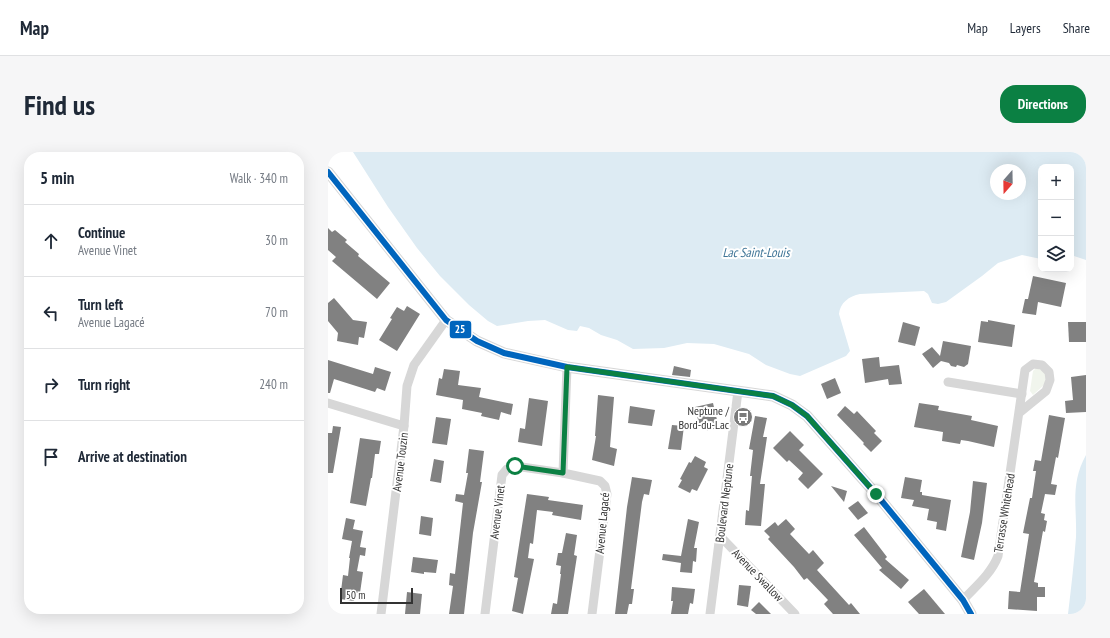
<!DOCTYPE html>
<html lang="en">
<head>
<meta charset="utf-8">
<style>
	body { margin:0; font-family:"PT Sans Narrow",sans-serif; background:#f6f6f7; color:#1f2937 }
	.controls { position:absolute; right:12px; top:12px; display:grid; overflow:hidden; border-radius:8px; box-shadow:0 4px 16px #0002 }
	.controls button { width:36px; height:36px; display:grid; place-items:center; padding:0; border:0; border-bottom:1px solid #e0e1e3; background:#fff; color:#1f2937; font:20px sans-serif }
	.compass { position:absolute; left:662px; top:12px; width:36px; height:36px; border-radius:50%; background:#fff; box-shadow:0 4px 16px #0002; rotate:200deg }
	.scale { position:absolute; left:12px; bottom:10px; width:73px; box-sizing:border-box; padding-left:4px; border:2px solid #333; border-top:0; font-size:11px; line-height:14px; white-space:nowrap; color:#333; -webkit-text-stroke:3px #fff; paint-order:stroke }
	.stop { position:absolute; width:12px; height:12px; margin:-9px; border:3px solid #0b8043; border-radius:50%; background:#fff }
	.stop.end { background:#0b8043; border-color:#fff; box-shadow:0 1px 4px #0008 }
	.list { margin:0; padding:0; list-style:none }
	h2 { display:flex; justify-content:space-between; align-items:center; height:52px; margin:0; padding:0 16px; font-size:17px }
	h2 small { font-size:13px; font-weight:400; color:#747a83 }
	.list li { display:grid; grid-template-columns:26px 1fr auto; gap:12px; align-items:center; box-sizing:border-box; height:72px; padding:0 16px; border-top:1px solid #e0e1e3 }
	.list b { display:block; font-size:15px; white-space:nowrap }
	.list p { margin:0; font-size:13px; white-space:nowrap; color:#747a83 }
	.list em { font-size:13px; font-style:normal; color:#747a83 }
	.icon { flex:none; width:22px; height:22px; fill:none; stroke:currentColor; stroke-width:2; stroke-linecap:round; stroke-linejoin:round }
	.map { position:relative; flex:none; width:758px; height:462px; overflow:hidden; border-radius:16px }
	header { display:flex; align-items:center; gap:24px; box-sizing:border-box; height:56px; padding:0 20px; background:#fff; border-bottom:1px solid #e0e1e3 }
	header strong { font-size:19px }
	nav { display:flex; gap:22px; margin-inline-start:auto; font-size:14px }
	.intro { display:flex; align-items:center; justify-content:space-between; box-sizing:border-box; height:96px; padding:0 24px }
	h1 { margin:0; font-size:28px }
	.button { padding:10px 18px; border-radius:16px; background:#0b8043; color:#fff; font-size:14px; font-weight:700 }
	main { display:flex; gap:24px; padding:0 24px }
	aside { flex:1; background:#fff; border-radius:16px; box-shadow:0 4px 16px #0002 }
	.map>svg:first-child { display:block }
	.green { fill:#f1f5ed }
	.water { fill:#ddebf3; fill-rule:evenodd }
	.building { fill:#818181 }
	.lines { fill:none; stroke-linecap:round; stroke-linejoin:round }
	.minor { stroke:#d7d7d7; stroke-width:9 }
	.tertiary { stroke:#d7d7d7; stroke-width:11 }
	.bus-1-casing { stroke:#fff; stroke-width:9 }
	.bus-1 { stroke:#0065bd; stroke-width:6 }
	.route { stroke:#0b8043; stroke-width:5 }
	.labels { text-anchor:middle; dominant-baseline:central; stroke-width:4; stroke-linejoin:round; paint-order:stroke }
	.poi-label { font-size:12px; fill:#333; stroke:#fff; text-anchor:end }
	.street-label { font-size:12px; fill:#333; stroke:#fff }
	.water-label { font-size:13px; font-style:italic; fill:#3f7597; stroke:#fff }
	.line-badge { stroke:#fff; stroke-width:1.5 }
	.badge-label { font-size:11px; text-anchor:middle; font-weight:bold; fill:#fff }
</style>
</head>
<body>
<header>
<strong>Map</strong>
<nav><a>Map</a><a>Layers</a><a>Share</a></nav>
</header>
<div class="intro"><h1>Find us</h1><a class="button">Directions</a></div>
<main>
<aside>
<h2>5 min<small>Walk · 340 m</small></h2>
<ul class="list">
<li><svg class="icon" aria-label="ahead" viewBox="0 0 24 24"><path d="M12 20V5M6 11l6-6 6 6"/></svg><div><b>Continue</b><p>Avenue Vinet</p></div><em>30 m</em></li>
<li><svg class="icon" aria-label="left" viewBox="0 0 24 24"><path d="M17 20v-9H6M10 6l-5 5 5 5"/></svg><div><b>Turn left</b><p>Avenue Lagacé</p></div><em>70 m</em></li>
<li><svg class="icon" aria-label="right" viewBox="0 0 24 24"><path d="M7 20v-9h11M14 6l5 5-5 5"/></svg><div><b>Turn right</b></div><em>240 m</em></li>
<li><svg class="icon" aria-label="arrive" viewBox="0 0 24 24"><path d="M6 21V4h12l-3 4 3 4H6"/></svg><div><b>Arrive at destination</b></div></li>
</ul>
</aside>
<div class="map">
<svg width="758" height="462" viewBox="0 0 758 462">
	<rect width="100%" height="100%" fill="#fff"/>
	<polygon class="green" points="709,215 719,221 717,232 705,243 702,239 705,219"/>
	<g class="water">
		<path d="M25,0h733v108l-15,-5v-88h-30v92l-19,-4 -24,8 -16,13 -36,26 -8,2 -6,-1 -4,-9 -4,-3 -64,3c-11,2 -20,9 -21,20l11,37 -4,5 -46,20 -10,-2 -24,-9 -17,-11 -35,-10 -27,-1 -23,5 -31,1 -16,-9 -16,-5 -12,-7 -9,-2 -3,5 -9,-1 -23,-10 -17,1 -31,5 -9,-5 -19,-16 -29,-29 -23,-28 -29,-41zM668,18h24v24h-24z"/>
		<path d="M758,303v159h-18c3,-25 6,-51 8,-77 1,-30 -6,-53 10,-82z"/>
	</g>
	<g class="building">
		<polygon points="0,76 4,80 7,78 19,88 17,90 31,102 30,104 62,131 49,147 4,109 8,105 0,98"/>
		<polygon points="705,124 738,131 733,155 710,150 708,163 694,161 697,147 700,147"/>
		<polygon points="6,146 25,168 39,170 36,186 31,185 30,193 9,189 10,181 0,169 0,151"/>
		<polygon points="79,154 92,162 69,199 51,188 64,167 62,166 69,155 76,159"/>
		<polygon points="660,168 687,173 684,195 650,190 653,169 660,170"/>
		<polygon points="575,170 592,175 587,194 570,190"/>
		<polygon points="740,170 758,170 758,190 741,190"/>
		<polygon points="615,189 643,194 640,212 636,215 629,213 628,215 623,214 621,211 613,209 605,216 594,202 604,195 612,204"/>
		<polygon points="551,205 552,215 571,213 574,232 561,233 560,227 537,231 534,207"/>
		<polygon points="0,208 45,222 47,215 63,220 57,239 49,236 47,240 6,227 2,241 0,241"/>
		<polygon points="346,214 363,218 362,225 344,223"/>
		<polygon points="116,217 132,219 130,233 153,236 151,245 185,252 183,263 173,260 171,268 153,264 154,261 134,257 135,248 108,243 111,226 114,227"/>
		<polygon points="758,223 758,260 738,261 737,249 745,248 743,225"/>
		<polygon points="507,226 513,241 499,247 493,232"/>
		<polygon points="270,243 286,245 282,295 289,297 286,314 264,308 268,284 267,284"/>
		<polygon points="201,246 220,249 214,294 190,290 192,276 197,277"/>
		<polygon points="385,251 389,268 387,268 389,276 379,279 377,270 371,272 367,255"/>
		<polygon points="591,251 611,254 610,258 644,264 643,268 670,274 666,295 640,289 633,288 632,292 614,289 615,280 586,275"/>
		<polygon points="302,254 327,258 324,274 300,271"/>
		<polygon points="517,254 526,262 529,259 548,279 546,281 554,289 543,300 535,292 536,291 509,263"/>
		<polygon points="721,263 737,266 730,306 728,305 723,332 729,333 727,343 717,342 713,361 717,362 716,368 719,369 717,380 715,379 706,430 710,431 710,435 717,435 717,445 709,445 709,459 680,457 681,439 692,440 701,382 695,381 702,346 704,346 708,319 705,319 707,308 713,309"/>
		<polygon points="427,264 439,266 435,285 439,285 432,332 437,332 433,374 417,373 418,358 421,359 424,324 422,324 425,298 421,297"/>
		<polygon points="108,265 123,267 119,293 104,291"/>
		<polygon points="344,273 356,274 353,298 340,297"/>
		<polygon points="5,274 13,275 5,321 0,321 0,281 4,281"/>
		<polygon points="462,279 476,293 471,298 495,322 480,337 470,327 475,321 461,308 459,310 445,296"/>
		<polygon points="32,286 53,289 51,302 47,302 44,326 43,326 38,354 22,351"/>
		<polygon points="141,297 156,299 152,330 154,330 145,381 136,462 121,462 125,434 121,433 122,421 127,422 135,351 127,349 128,342 136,343 140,321 138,321"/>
		<polygon points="367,304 378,310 376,315 380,317 369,339 364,337 362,341 350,335 354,328 352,327 361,310 363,311"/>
		<polygon points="106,307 116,309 113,331 102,329"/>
		<polygon points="304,325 324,328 321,343 316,342 314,350 303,437 306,437 304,452 301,452 299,462 287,462 299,355"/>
		<polygon points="577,325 594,328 592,340 594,340 594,343 623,348 618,379 608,377 609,370 599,368 601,357 584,354 586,348 573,346"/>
		<polygon points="645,329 659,331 654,371 646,408 633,405 642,360"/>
		<polygon points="503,334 519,339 516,350"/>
		<polygon points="199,342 221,345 220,348 255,353 253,368 224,363 225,360 209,358 205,392 202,391 200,406 206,407 195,462 184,459 190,426 186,425"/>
		<polygon points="530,349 540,361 530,368 520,356"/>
		<polygon points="93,364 105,366 103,384 91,382"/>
		<polygon points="18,366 27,368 25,377 35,379 32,395 38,396 37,404 32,403 29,419 35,420 32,441 27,441 26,449 12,447 15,423 20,424 22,406 21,406 24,389 14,387"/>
		<polygon points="360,367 371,370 366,396 369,396 368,410 365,409 364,421 352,420 353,411 334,408 335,402 353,404"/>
		<polygon points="458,367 467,377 462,382 481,402 485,398 496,411 489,418 521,453 523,451 532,462 505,462 496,452 500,448 479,426 476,428 466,415 440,387 442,385 436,379 447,370 450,374"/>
		<polygon points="536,375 559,405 557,407 581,428 573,437 551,418 554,416 526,383"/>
		<polygon points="238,381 249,383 246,403 249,404 240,462 223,462 225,451 229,452 233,422 232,422 233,414 228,413 230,401 234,401"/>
		<polygon points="85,405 110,408 108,421 96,420 96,422 83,420"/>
		<polygon points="411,433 423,434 420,455 409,453"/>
		<polygon points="344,435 367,437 365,452 362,451 360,462 343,462 345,449 343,449"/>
		<polygon points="596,437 617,462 591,462 580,450"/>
		<polygon points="79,440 94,442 92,462 77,462"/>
		<polygon points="431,450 443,462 428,462 423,458"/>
	</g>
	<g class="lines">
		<g class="minor">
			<polyline points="239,215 235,321 272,329 277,334 279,342 264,462"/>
			<polyline points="620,230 694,242"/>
			<polyline points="0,251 76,274"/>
			<polyline points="392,384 467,462"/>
			<path d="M635,448c13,-14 28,-26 35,-44l27,-186 8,-6 9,1 7,7 1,8 -4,11 -27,22"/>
			<polyline points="53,462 76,274 79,234 86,213 118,168"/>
			<polyline points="157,462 174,323 179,317 187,314 235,321"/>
			<polyline points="382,462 410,239"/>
		</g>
		<polyline class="tertiary" points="0,20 118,168 149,189 176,201 239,215 445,244 464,253 479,264 548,342 617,426 635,448 643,462"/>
		<defs>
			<polyline id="bus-1" points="0,20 118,168 149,189 176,201 239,215 445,244 464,253 479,264 548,342 617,426 635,448 643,462"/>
		</defs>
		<use href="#bus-1" class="bus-1-casing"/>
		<use href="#bus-1" class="bus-1"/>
	</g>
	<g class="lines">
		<polyline class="route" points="187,314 235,321 239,215 445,244 464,253 479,264 548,342"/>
	</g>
	<defs>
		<symbol id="bus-disc" viewBox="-11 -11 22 22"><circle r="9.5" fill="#7a7a7a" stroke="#fff"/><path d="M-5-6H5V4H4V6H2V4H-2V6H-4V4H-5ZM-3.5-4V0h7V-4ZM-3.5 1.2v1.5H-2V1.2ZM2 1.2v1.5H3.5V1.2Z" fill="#fff"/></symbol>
	</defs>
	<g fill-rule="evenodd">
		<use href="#bus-disc" x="404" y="254" width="22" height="22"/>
	</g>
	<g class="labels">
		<g class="poi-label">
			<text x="401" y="258">Neptune /<tspan x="401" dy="14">Bord-du-Lac</tspan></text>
		</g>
		<g class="street-label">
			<text transform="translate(72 310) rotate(-83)">Avenue Touzin</text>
			<text transform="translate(396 351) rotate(-83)">Boulevard Neptune</text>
			<text transform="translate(169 360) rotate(-83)">Avenue Vinet</text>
			<text transform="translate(676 361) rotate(-81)">Terrasse Whitehead</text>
			<text transform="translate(274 371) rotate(-85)">Avenue Lagacé</text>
			<text transform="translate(430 423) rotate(46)">Avenue Swallow</text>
		</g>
		<g class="water-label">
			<text x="428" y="100">Lac Saint-Louis</text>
		</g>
	</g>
	<rect class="line-badge" x="121" y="168" width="23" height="19" rx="4" fill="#0065bd"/>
	<g class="badge-label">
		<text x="132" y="181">25</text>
	</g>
</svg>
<div class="controls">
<button>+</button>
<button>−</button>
<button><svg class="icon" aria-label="layers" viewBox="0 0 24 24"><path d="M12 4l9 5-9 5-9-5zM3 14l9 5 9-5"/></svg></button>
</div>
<svg class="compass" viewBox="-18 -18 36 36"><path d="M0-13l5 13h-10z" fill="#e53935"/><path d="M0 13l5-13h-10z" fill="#747a83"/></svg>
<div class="scale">50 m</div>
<div class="stop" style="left:187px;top:314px"></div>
<div class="stop end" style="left:548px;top:342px"></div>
</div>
</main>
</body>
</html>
